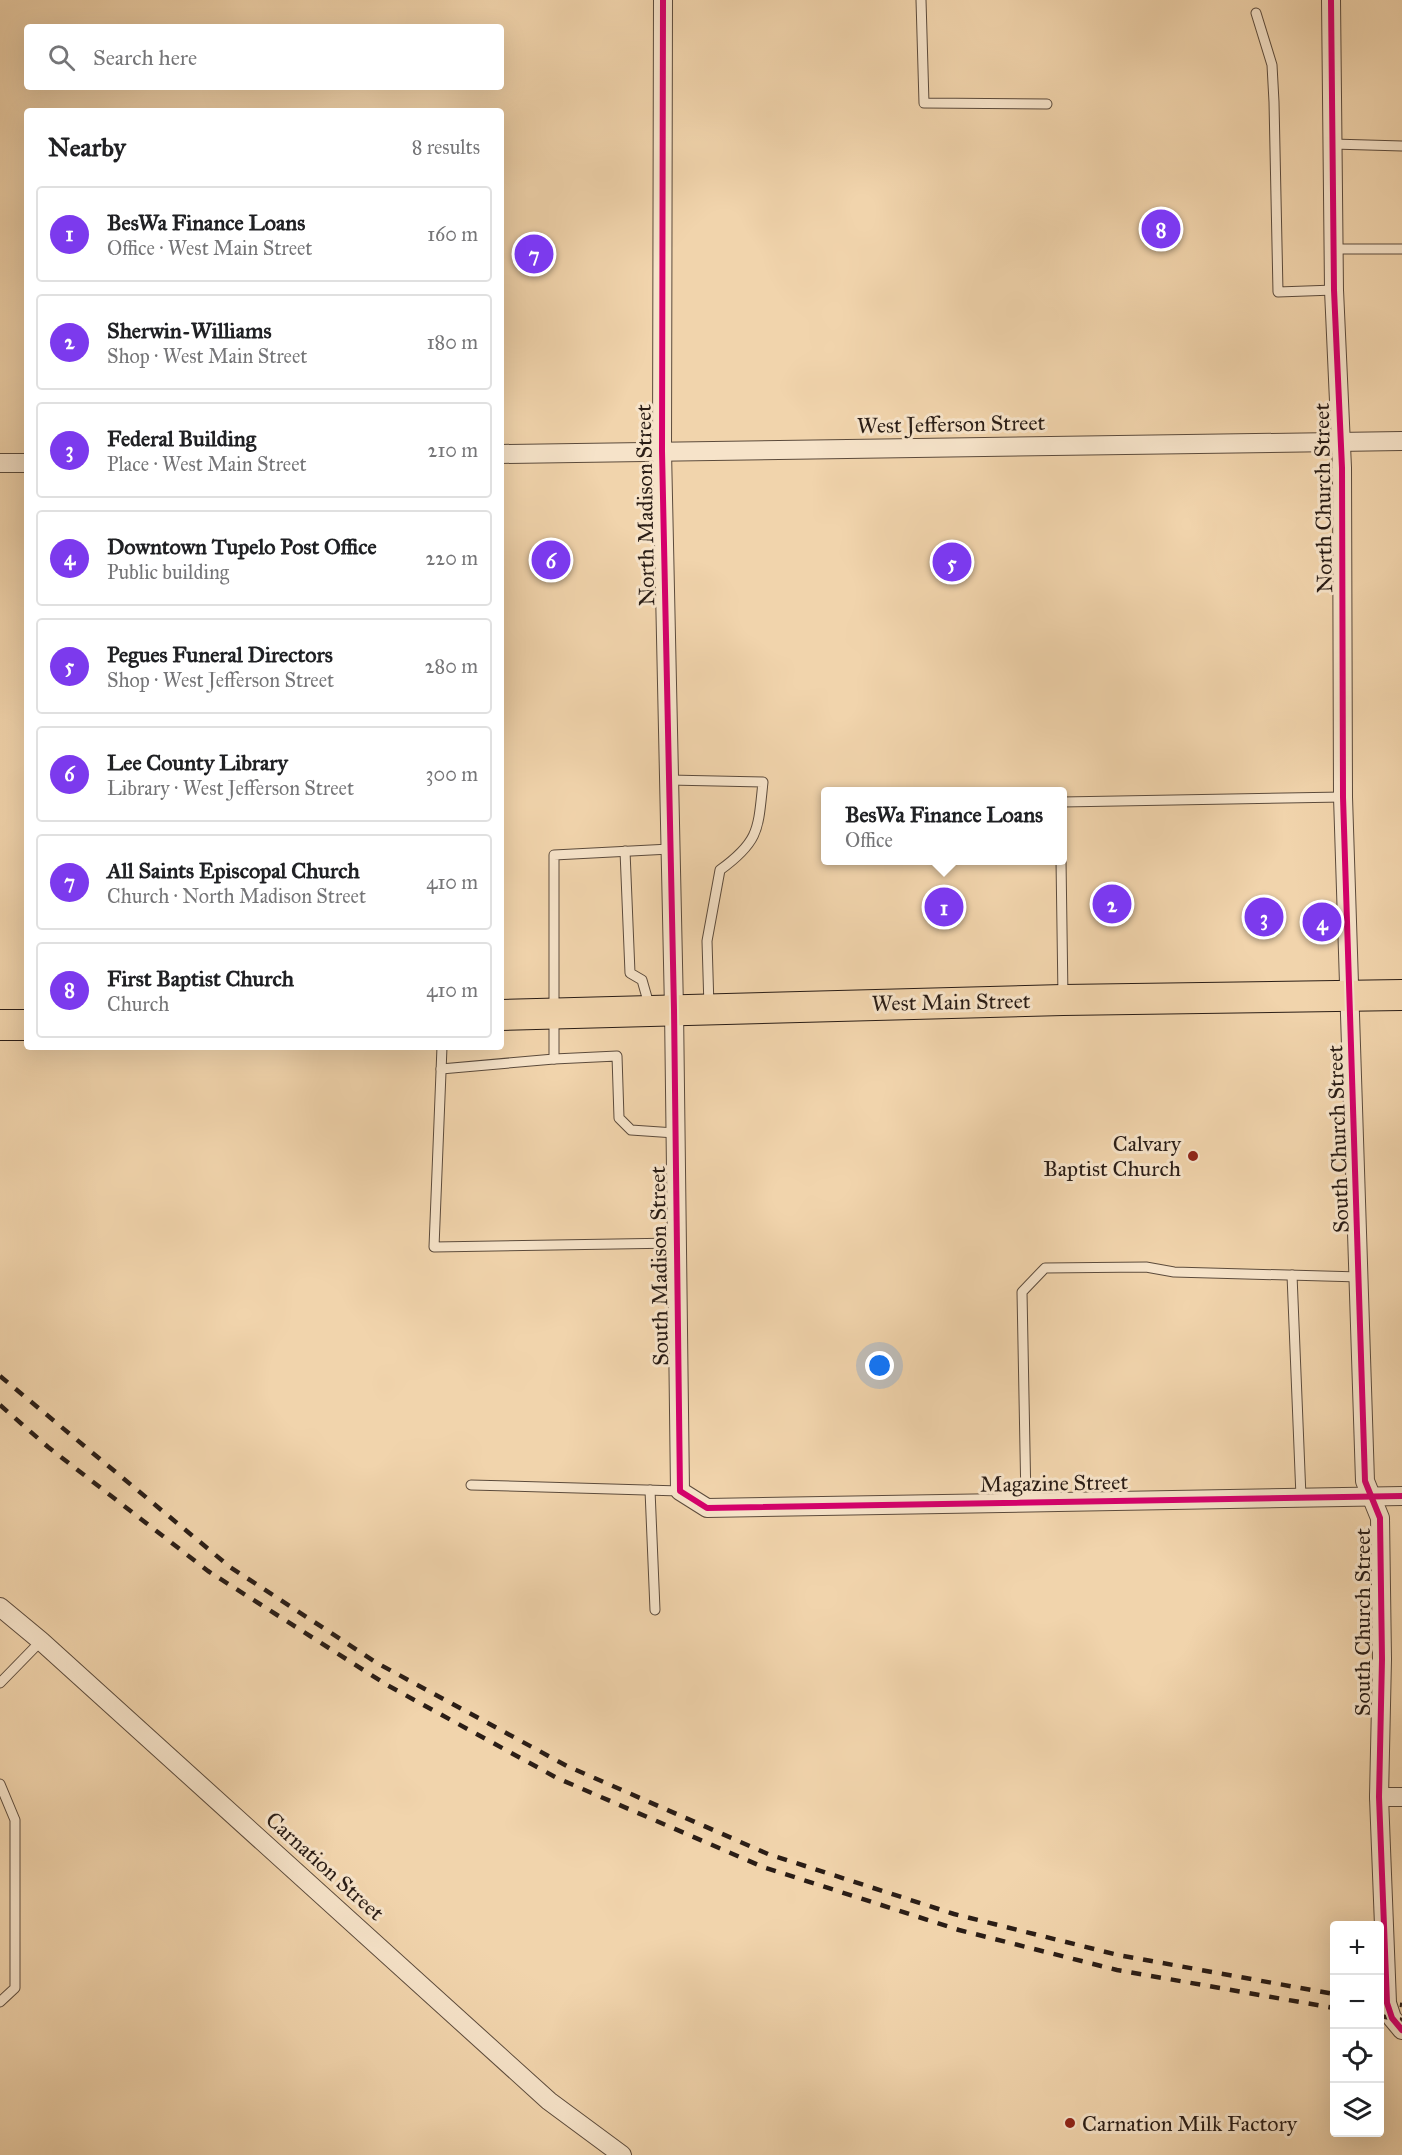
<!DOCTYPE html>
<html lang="en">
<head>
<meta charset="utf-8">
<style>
	body { margin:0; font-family:"IM FELL Great Primer",serif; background:#f6f6f6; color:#202124 }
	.controls { position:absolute; right:18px; bottom:18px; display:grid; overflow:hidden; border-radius:6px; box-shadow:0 6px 24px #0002 }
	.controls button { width:54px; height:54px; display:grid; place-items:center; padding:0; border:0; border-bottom:2px solid #e0e0e0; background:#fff; color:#202124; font:30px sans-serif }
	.you { position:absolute; left:880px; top:1366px; width:21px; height:21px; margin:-15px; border:4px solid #fff; border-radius:50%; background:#1a73e8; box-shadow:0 0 0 9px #1a73e833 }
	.badge { display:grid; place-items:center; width:39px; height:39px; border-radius:50%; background:#7c3aed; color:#fff; font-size:20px; font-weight:700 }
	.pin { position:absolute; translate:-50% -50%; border:3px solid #fff; box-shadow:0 2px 6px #0006 }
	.popup { position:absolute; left:821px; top:787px; width:246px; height:78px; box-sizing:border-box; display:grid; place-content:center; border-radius:6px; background:#fff; filter:drop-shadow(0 2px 4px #0005); font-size:20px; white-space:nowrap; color:#757577 }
	.popup b { font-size:22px; color:#202124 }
	.popup::after { content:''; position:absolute; left:50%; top:100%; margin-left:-12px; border:12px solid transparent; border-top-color:#fff }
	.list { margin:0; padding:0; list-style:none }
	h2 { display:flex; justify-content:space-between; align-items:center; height:78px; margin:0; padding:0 24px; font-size:26px }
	h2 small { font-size:20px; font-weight:400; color:#757577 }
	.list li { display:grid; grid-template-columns:39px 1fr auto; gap:18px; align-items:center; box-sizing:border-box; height:96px; margin:0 12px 12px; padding:0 12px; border:2px solid #e0e0e0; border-radius:6px }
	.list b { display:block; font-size:22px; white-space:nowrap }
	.list p { margin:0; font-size:20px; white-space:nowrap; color:#757577 }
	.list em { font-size:20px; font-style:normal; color:#757577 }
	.icon { flex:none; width:33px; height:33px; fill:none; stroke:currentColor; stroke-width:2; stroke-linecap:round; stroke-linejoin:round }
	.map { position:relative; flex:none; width:1402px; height:2155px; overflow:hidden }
	.search { position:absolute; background:#fff; box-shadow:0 6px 24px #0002; left:24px; top:24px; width:480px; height:66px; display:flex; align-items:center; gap:15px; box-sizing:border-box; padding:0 21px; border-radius:6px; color:#757577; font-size:22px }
	.panel { position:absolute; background:#fff; box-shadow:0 6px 24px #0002; left:24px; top:108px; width:480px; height:942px; border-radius:6px }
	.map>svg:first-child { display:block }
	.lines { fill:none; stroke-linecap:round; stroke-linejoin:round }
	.service-casing { stroke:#5c4b3c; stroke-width:11 }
	.minor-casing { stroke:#5c4b3c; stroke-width:20 }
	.primary-casing { stroke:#2a1d16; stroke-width:32 }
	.service { stroke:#f6e3c9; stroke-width:9 }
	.minor { stroke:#f6e3c9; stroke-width:18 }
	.primary { stroke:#f1d4ac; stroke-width:30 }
	.rail { stroke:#2a1d16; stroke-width:4.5; stroke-dasharray:10 10; stroke-linecap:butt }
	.cycleway-casing { stroke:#f6e3c9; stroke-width:10 }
	.cycleway { stroke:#d6006c; stroke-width:6 }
	.poi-dot { fill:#8f2418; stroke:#f6e3c9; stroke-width:2 }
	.labels { text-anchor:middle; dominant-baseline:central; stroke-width:6; stroke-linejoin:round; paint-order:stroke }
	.street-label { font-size:22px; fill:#2a1d16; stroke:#f6e3c9 }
	.poi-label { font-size:22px; fill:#2a1d16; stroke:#f6e3c9; text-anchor:end }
</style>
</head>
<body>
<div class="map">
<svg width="1402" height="2155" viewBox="0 0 1402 2155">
	<rect width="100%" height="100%" fill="#f1d4ac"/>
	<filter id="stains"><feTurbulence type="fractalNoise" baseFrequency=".00333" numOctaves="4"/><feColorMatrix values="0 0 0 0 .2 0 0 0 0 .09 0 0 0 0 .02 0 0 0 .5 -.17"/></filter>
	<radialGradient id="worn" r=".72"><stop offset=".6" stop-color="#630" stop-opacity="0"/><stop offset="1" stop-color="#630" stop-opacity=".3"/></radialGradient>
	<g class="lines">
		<defs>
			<g id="service">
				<polyline points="921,0 924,103 1047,104"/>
				<polyline points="1256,13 1272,65 1274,102 1278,292 1334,290"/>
				<polyline points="1333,144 1402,146"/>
				<polyline points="1334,249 1402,249"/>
				<path d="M669,780l94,2c-5,47 -3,59 -43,88l-13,71 2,66"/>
				<polyline points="1062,802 1343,797"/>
				<polyline points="625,851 630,973 642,980 650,1008"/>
				<polyline points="1061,860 1063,997"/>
				<polyline points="442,1047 434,1247 677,1243"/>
				<polyline points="554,1059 617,1056 619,1118 631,1130 675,1133"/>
				<polyline points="441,1069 554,1059 554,855 670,849"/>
				<polyline points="1292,1275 1301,1497"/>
				<polyline points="471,1485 680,1491"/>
				<polyline points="650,1490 655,1610"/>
				<polyline points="1026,1502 1022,1292 1045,1268 1146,1267 1174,1272 1360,1277"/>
				<polyline points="0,1683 41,1641"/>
				<polyline points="0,1784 15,1820 15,1988 0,2002"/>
			</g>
			<g id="minor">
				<polyline points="663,0 662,451 674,1009 680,1491 707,1508 1402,1496"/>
				<polyline points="1331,0 1334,290 1342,468 1343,797 1365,1481 1380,1518 1382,1659 1379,1797 1387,2003 1392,2018 1402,2030"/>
				<polyline points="501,454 1402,441"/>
				<polyline points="0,463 27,463"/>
				<polyline points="0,1607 41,1641 549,2101 622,2155"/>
				<polyline points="1379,1797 1402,1797"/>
			</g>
			<g id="primary">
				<polyline points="501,1015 1063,1000 1402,995"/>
				<polyline points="0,1025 27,1025"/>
			</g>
		</defs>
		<use href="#service" class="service-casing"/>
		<use href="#minor" class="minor-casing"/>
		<use href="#primary" class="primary-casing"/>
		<use href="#service" class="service"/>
		<use href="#minor" class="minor"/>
		<use href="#primary" class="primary"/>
		<g class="rail">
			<polyline points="0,1376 230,1567 377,1663 567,1766 768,1854 954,1914 1118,1955 1334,1994"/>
			<polyline points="0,1405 48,1447 208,1571 387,1685 557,1778 763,1867 959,1930 1117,1970 1334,2008"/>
			<polyline points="1380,2002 1402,2005"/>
			<polyline points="1380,2016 1402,2020"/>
		</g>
		<defs>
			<g id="cycleway">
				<polyline points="663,0 662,451 674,1009 680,1491 707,1508 1402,1496"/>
				<polyline points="1331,0 1334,290 1342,468 1343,797 1365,1481 1380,1518 1382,1659 1379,1797 1387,2003 1392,2018 1402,2030"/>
			</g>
		</defs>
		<use href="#cycleway" class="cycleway-casing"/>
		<use href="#cycleway" class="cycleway"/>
	</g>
	<g class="poi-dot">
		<circle cx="1193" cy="1156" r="6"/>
		<circle cx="1070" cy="2123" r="6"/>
	</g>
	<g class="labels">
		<g class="street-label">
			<text transform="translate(951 424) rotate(-1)">West Jefferson Street</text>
			<text transform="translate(1323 498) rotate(-91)">North Church Street</text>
			<text transform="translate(645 505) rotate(-91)">North Madison Street</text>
			<text transform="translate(951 1002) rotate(-1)">West Main Street</text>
			<text transform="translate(1338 1139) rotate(-92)">South Church Street</text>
			<text transform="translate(659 1266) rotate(-91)">South Madison Street</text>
			<text transform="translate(1054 1483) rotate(-1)">Magazine Street</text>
			<text transform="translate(1362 1622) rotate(-90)">South Church Street</text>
			<text transform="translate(325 1866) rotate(42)">Carnation Street</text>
		</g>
		<g class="poi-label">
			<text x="1181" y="1143">Calvary<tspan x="1181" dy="25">Baptist Church</tspan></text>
			<text x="1082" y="2123" text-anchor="start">Carnation Milk Factory</text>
		</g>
	</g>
	<rect width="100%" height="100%" filter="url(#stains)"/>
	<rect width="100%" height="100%" fill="url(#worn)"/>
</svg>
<div class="controls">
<button>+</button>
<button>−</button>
<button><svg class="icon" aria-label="locate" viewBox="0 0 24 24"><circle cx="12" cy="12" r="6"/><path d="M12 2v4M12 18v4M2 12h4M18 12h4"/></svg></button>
<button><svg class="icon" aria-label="layers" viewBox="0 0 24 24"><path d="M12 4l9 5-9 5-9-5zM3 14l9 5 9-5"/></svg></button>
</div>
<div class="you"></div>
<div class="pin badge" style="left:944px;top:907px">1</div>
<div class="popup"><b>BesWa Finance Loans</b>Office</div>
<div class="pin badge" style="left:1112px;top:904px">2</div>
<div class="pin badge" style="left:1264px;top:917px">3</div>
<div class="pin badge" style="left:1322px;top:922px">4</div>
<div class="pin badge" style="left:952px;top:562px">5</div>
<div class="pin badge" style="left:551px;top:560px">6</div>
<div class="pin badge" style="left:534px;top:254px">7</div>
<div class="pin badge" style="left:1161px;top:229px">8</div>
<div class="search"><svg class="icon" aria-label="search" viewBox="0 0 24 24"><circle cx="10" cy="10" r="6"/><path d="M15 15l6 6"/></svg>Search here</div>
<section class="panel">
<h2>Nearby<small>8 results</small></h2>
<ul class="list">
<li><span class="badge">1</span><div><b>BesWa Finance Loans</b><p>Office · West Main Street</p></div><em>160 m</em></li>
<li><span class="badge">2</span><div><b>Sherwin-Williams</b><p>Shop · West Main Street</p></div><em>180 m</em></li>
<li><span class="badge">3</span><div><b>Federal Building</b><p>Place · West Main Street</p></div><em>210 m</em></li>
<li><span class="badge">4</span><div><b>Downtown Tupelo Post Office</b><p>Public building</p></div><em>220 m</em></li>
<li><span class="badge">5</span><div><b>Pegues Funeral Directors</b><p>Shop · West Jefferson Street</p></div><em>280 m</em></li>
<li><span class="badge">6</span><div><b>Lee County Library</b><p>Library · West Jefferson Street</p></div><em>300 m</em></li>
<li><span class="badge">7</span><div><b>All Saints Episcopal Church</b><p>Church · North Madison Street</p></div><em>410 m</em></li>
<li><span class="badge">8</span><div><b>First Baptist Church</b><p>Church</p></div><em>410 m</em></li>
</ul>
</section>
</div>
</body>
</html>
